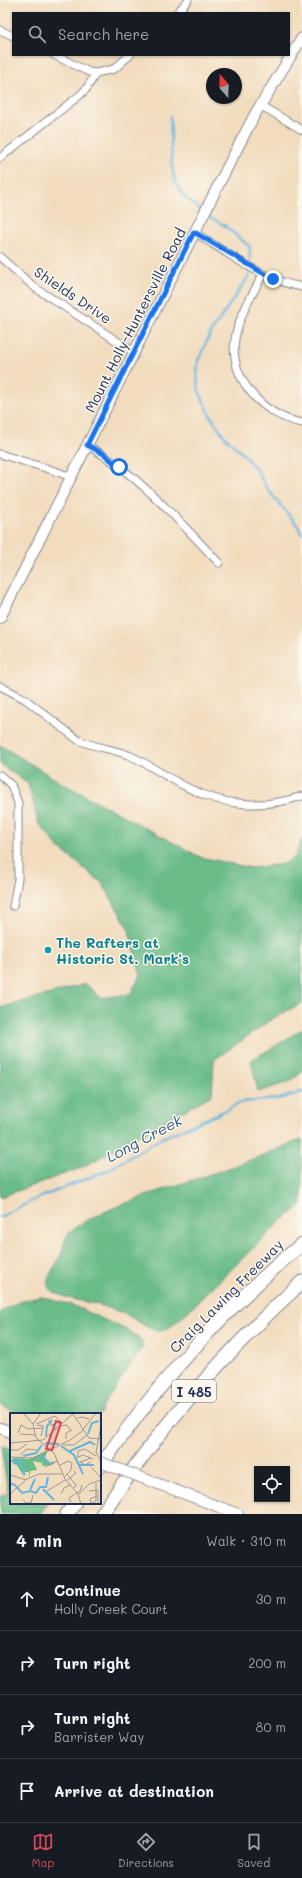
<!DOCTYPE html>
<html lang="en">
<head>
<meta charset="utf-8">
<style>
	body { margin:0; font-family:Mali,sans-serif; background:#20242c; color:#f1f3f6 }
	.controls { position:absolute; right:12px; bottom:12px; display:grid; overflow:hidden; border-radius:0px; box-shadow:0 1px 3px #0004 }
	.controls button { width:36px; height:36px; display:grid; place-items:center; padding:0; border:0; border-bottom:1px solid #363941; background:#171b24; color:#f1f3f6; font:20px sans-serif }
	.compass { position:absolute; left:206px; top:68px; width:36px; height:36px; border-radius:50%; background:#171b24; box-shadow:0 1px 3px #0004; rotate:341deg }
	.stop { position:absolute; width:12px; height:12px; margin:-9px; border:3px solid #1a73e8; border-radius:50%; background:#fff }
	.stop.end { background:#1a73e8; border-color:#fff; box-shadow:0 1px 4px #0008 }
	.list { margin:0; padding:0; list-style:none }
	h2 { display:flex; justify-content:space-between; align-items:center; height:52px; margin:0; padding:0 16px; font-size:17px }
	h2 small { font-size:13px; font-weight:400; color:#9ea1a6 }
	.list li { display:grid; grid-template-columns:26px 1fr auto; gap:12px; align-items:center; box-sizing:border-box; height:64px; padding:0 16px; border-top:1px solid #363941 }
	.list b { display:block; font-size:15px; white-space:nowrap }
	.list p { margin:0; font-size:13px; white-space:nowrap; color:#9ea1a6 }
	.list em { font-size:13px; font-style:normal; color:#9ea1a6 }
	.icon { flex:none; width:22px; height:22px; fill:none; stroke:currentColor; stroke-width:2; stroke-linecap:round; stroke-linejoin:round }
	.map { position:relative; flex:none; width:302px; height:1514px; overflow:hidden }
	.search { position:absolute; background:#171b24; box-shadow:0 1px 3px #0004; left:12px; right:12px; top:12px; height:44px; display:flex; align-items:center; gap:10px; box-sizing:border-box; padding:0 14px; border-radius:0px; color:#9ea1a6; font-size:15px }
	.sheet { height:308px; background:#171b24 }
	nav { display:flex; justify-content:space-around; align-items:center; box-sizing:border-box; height:56px; border-top:1px solid #363941; background:#171b24; font-size:11px; color:#9ea1a6 }
	nav a { display:grid; justify-items:center; gap:2px }
	nav .on { color:#d1495b }
	.map>svg:first-child { display:block }
	.forest { fill:#6abc89; stroke:#427674 }
	.lines { fill:none; stroke-linecap:round; stroke-linejoin:round }
	.stream { stroke:#65b4df; stroke-width:2.5 }
	.minor-casing { stroke:#86868e; stroke-width:9 }
	.secondary-casing { stroke:#86868e; stroke-width:12 }
	.motorway-casing { stroke:#86868e; stroke-width:15 }
	.minor { stroke:#fff; stroke-width:7 }
	.secondary { stroke:#fff; stroke-width:10 }
	.motorway { stroke:#fff; stroke-width:13 }
	.secondary-bridge-casing { stroke:#86868e; stroke-width:12; stroke-linecap:butt }
	.secondary-bridge { stroke:#fff; stroke-width:10 }
	.route { stroke:#1a73e8; stroke-width:5 }
	.culture-dot { fill:#0f9aa8; stroke:#fbf7ec; stroke-width:1.5 }
	.labels { text-anchor:middle; dominant-baseline:central; stroke-width:3; stroke-linejoin:round; paint-order:stroke }
	.shield { fill:#fbf7ec; stroke:#5e6b89; stroke-width:1 }
	.shield-label { font-size:13px; font-weight:bold; fill:#1b2f5e }
	.street-label { font-size:14px; fill:#1b2f5e; stroke:#fbf7ec }
	.culture-label { font-size:14px; font-weight:bold; fill:#0d838f; stroke:#fbf7ec; text-anchor:start }
	.water-label { font-size:15px; font-style:italic; fill:#315785; stroke:#fbf7ec }
	.inset-river { fill:none; stroke:#65b4df; stroke-width:2 }
	.inset-road { fill:none; stroke:#9c9798; stroke-width:1 }
	.view { fill:#d1495b; fill-opacity:0.15; stroke:#d1495b; stroke-width:2 }
	.inset-edge { fill:none; stroke:#1b2f5e; stroke-width:2 }
</style>
</head>
<body>
<div class="map">
<svg width="302" height="1514" viewBox="0 0 302 1514">
	<rect width="100%" height="100%" fill="#fbf7ec"/>
	<filter id="ink" filterUnits="userSpaceOnUse"><feTurbulence type="fractalNoise" baseFrequency=".025" numOctaves="2"/><feDisplacementMap in="SourceGraphic" scale="8" xChannelSelector="R" yChannelSelector="G"/><feConvolveMatrix kernelMatrix="1 2 1 2 8 2 1 2 1" color-interpolation-filters="sRGB"/></filter>
	<filter id="wash" filterUnits="userSpaceOnUse"><feTurbulence type="fractalNoise" baseFrequency=".012" numOctaves="4" result="noise"/><feDisplacementMap in="SourceGraphic" scale="16" xChannelSelector="R" yChannelSelector="G"/><feGaussianBlur stdDeviation="0.9" result="paint"/><feColorMatrix in="noise" values="0 0 0 0 0 0 0 0 0 0 0 0 0 0 0 0 0 1.4 0 .05"/><feComposite in="paint" operator="in"/></filter>
	<g filter="url(#wash)">
		<rect width="100%" height="100%" fill="#f2dcbe"/>
		<g class="forest">
			<polygon points="0,745 60,782 200,857 251,868 284,864 295,857 302,839 302,1003 272,1019 214,1060 212,1095 81,1168 0,1197 0,1008 86,984 101,998 130,994 141,975 128,927 102,883 59,848 38,822 28,784 0,764"/>
			<polygon points="302,1029 302,1072 291,1081 258,1092 251,1060 274,1047"/>
			<path d="M302,1139v66l-22,17 -99,96c-6,5 -13,12 -20,13 -11,1 -28,-14 -38,-18 -7,-3 -16,-5 -23,-8 -12,-3 -49,-8 -52,-20 -2,-10 10,-21 13,-30 2,-6 3,-12 5,-17 9,-24 130,-58 157,-68 27,-9 53,-20 79,-31z"/>
			<path d="M42,1297l30,8 59,27 11,10 1,5 -39,57 -4,10h-79l-21,-9v-91c11,-11 27,-15 42,-17z"/>
			<polygon points="1,1446 11,1449 11,1503 48,1503 40,1514 0,1514 0,1497 8,1493"/>
		</g>
		<g class="lines">
			<g class="stream">
				<path d="M170,116c3,24 -4,59 13,79 6,7 13,11 20,16"/>
				<polyline points="206,215 224,225 250,247 249,276 211,332 198,361 197,377 199,391 211,417 225,437 243,454 256,469 268,490 298,526 302,534"/>
				<polyline points="0,1217 36,1199 108,1170 162,1138 220,1113 235,1105 242,1102 279,1099 302,1092"/>
			</g>
		</g>
	</g>
	<g filter="url(#ink)">
		<g class="lines">
			<defs>
				<g id="minor">
					<polyline points="177,13 188,0"/>
					<polyline points="0,30 13,36"/>
					<polyline points="54,55 89,72 96,73"/>
					<polyline points="260,105 302,130"/>
					<polyline points="0,158 80,95 87,88 96,73 114,69 130,55"/>
					<path d="M194,232c34,21 68,48 108,55"/>
					<polyline points="0,257 34,287 134,352"/>
					<path d="M263,274c-10,20 -25,43 -28,65 -6,41 29,77 67,84"/>
					<path d="M87,445c51,29 92,76 132,118"/>
					<polyline points="0,454 55,471 71,477"/>
					<path d="M0,686l25,13 53,41c18,8 38,9 55,17 21,10 40,25 62,34 34,16 72,17 107,5"/>
					<polyline points="0,775 11,785 18,803 18,879 13,906"/>
				</g>
				<g id="secondary">
					<polyline points="0,618 227,168 255,114 302,38"/>
					<polyline points="0,1428 11,1432"/>
					<polyline points="161,1485 238,1514"/>
				</g>
				<g id="motorway">
					<path d="M100,1467c57,-83 125,-159 202,-223"/>
					<polyline points="67,1514 75,1503"/>
					<path d="M102,1514c57,-86 124,-163 200,-232"/>
				</g>
			</defs>
			<use href="#minor" class="minor-casing"/>
			<use href="#secondary" class="secondary-casing"/>
			<use href="#motorway" class="motorway-casing"/>
			<use href="#minor" class="minor"/>
			<use href="#secondary" class="secondary"/>
			<use href="#motorway" class="motorway"/>
			<defs>
				<polyline id="secondary-bridge" points="100,1462 161,1485"/>
			</defs>
			<use href="#secondary-bridge" class="secondary-bridge-casing"/>
			<use href="#secondary-bridge" class="secondary-bridge"/>
		</g>
	</g>
	<g class="lines" filter="url(#ink)">
		<polyline class="route" points="119,467 104,454 87,445 194,232 273,279"/>
	</g>
	<circle class="culture-dot" cx="48" cy="950" r="4"/>
	<g class="labels">
		<rect class="shield" x="172" y="1380" width="44" height="22" rx="3"/>
		<g class="shield-label">
			<text x="194" y="1391">I 485</text>
		</g>
		<g class="street-label">
			<text transform="translate(73 295) rotate(34)">Shields Drive</text>
			<text transform="translate(135 320) rotate(-63)">Mount Holly-Huntersville Road</text>
			<text transform="translate(226 1296) rotate(-45)">Craig Lawing Freeway</text>
		</g>
		<g class="culture-label">
			<text x="56" y="942">The Rafters at<tspan x="56" dy="16">Historic St. Mark's</tspan></text>
		</g>
		<g class="water-label">
			<text transform="translate(144 1138) rotate(-28)">Long Creek</text>
		</g>
	</g>
	<g transform="translate(10 1413)">
		<rect width="91" height="91" fill="#f2dcbe"/>
		<path d="M38,37l-3,7 4,6 6,-2 -3,4 -10,1 1,-8 -1,5 -9,-2 4,9 -7,1v3l-1,4v-6h-7l3,7 -8,-14 -4,-1v-6l16,1z" fill="#6abc89"/>
		<path class="inset-river" d="M78,21l4,-11 7,-2M36,23l1,-10 5,-6M35,30l14,1M51,33l13,9 9,19M60,38l20,-9 5,3M13,43l13,-3 6,-8M31,43l10,8M0,47l8,3 4,-5M9,49l6,13M68,52h16M0,70l5,2 7,8 8,-2 6,2 4,-6h6l2,-10M33,76l11,11M20,77l5,-11"/>
		<path class="inset-road" d="M13,0l10,11 3,14 18,15 11,26 13,15 3,10M63,1l16,24 12,1M67,5l5,-1 7,2M38,7l8,9M23,11l8,-11M26,11l19,-8 7,7M27,12l6,1 -2,10M40,13l11,-5M50,13l7,-1 4,6M91,13l-5,26 5,10M8,20l3,-8 7,4 16,-1M10,21l15,1M56,26v-6l6,-3M0,30l33,-3 31,-27M53,32h11l13,-10M0,37h8l9,-6M10,42l7,-6 10,1M0,44l24,1 36,-18 11,-8 15,-19M68,44v-6l7,-2 11,7M66,45l7,-3 10,4M70,49l5,3 6,-3M68,50l13,-5M50,52l9,-4 3,2 -1,7 -7,7M35,54l13,-6M81,54l10,11M57,61l9,11 -2,3M0,62l16,5M56,68l10,-8 -2,-2M37,78l18,-11M79,78l9,-1v14M0,81l17,-15 12,-5h23M51,81l3,-6 6,-3M69,81l10,-10 12,-4M13,87l3,3h5l2,-8M61,89l-2,-4 11,-7 2,-6M80,91l6,-3v-18M81,91l-1,-5 7,-3"/>
		<path class="view" d="M46,8l5,2 -9,27 -6,-1z"/>
		<rect width="91" height="91" class="inset-edge"/>
	</g>
</svg>
<div class="controls">
<button><svg class="icon" aria-label="locate" viewBox="0 0 24 24"><circle cx="12" cy="12" r="6"/><path d="M12 2v4M12 18v4M2 12h4M18 12h4"/></svg></button>
</div>
<svg class="compass" viewBox="-18 -18 36 36"><path d="M0-13l5 13h-10z" fill="#e53935"/><path d="M0 13l5-13h-10z" fill="#9ea1a6"/></svg>
<div class="stop" style="left:119px;top:467px"></div>
<div class="stop end" style="left:273px;top:279px"></div>
<div class="search"><svg class="icon" aria-label="search" viewBox="0 0 24 24"><circle cx="10" cy="10" r="6"/><path d="M15 15l6 6"/></svg>Search here</div>
</div>
<section class="sheet">
<h2>4 min<small>Walk · 310 m</small></h2>
<ul class="list">
<li><svg class="icon" aria-label="ahead" viewBox="0 0 24 24"><path d="M12 20V5M6 11l6-6 6 6"/></svg><div><b>Continue</b><p>Holly Creek Court</p></div><em>30 m</em></li>
<li><svg class="icon" aria-label="right" viewBox="0 0 24 24"><path d="M7 20v-9h11M14 6l5 5-5 5"/></svg><div><b>Turn right</b></div><em>200 m</em></li>
<li><svg class="icon" aria-label="right" viewBox="0 0 24 24"><path d="M7 20v-9h11M14 6l5 5-5 5"/></svg><div><b>Turn right</b><p>Barrister Way</p></div><em>80 m</em></li>
<li><svg class="icon" aria-label="arrive" viewBox="0 0 24 24"><path d="M6 21V4h12l-3 4 3 4H6"/></svg><div><b>Arrive at destination</b></div></li>
</ul>
</section>
<nav>
<a class="on"><svg class="icon" aria-label="map" viewBox="0 0 24 24"><path d="M3 6l6-2 6 2 6-2v14l-6 2-6-2-6 2zM9 4v14M15 6v14"/></svg>Map</a>
<a><svg class="icon" aria-label="directions" viewBox="0 0 24 24"><path d="M12 3l9 9-9 9-9-9zM9 14v-3h6M13 9l2 2-2 2"/></svg>Directions</a>
<a><svg class="icon" aria-label="saved" viewBox="0 0 24 24"><path d="M7 4h10v16l-5-4-5 4z"/></svg>Saved</a>
</nav>
</body>
</html>
